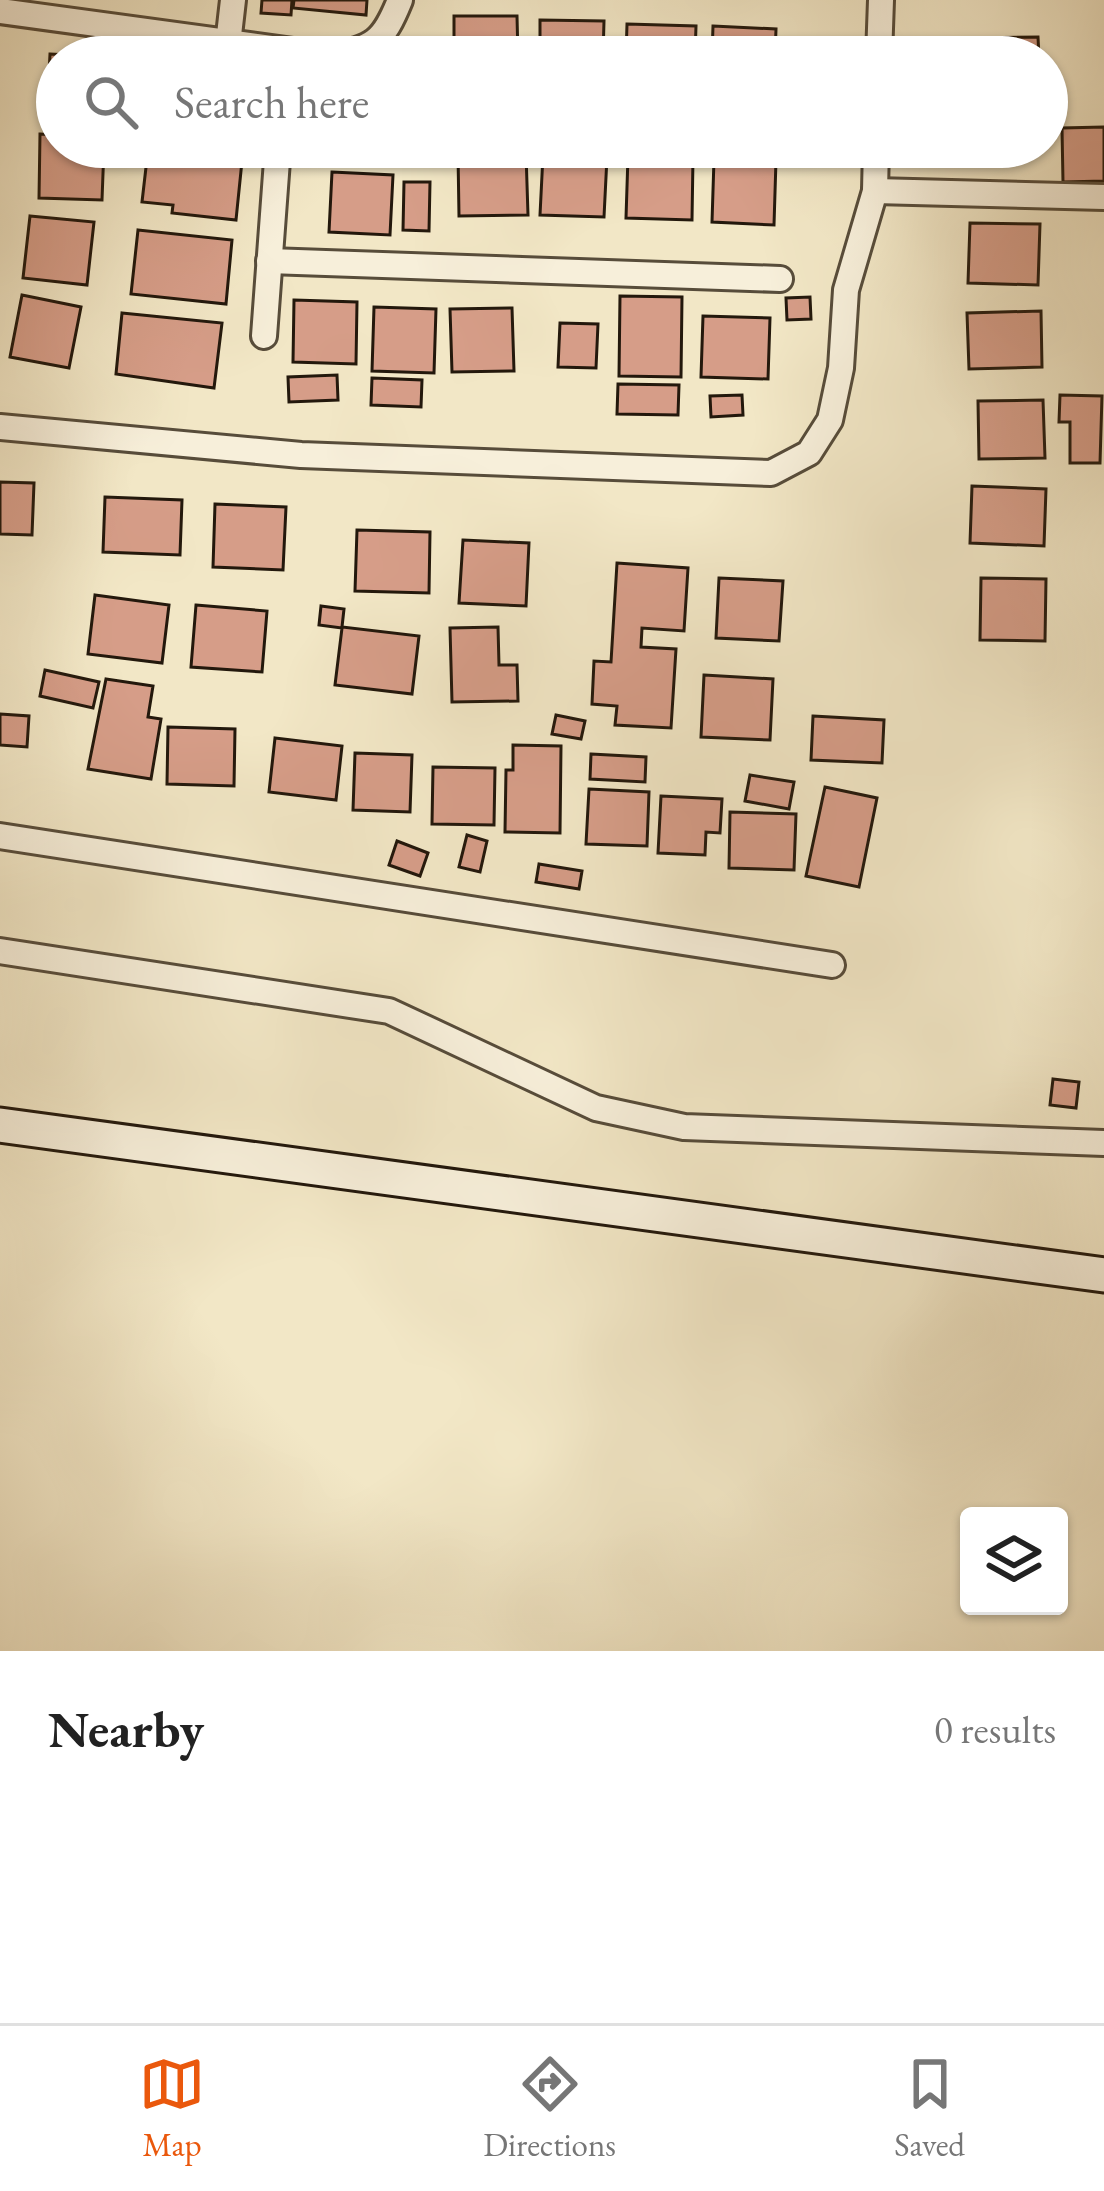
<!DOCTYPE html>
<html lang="en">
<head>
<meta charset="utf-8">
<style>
	body { margin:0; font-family:"EB Garamond",serif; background:#f2f2f2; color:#222 }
	.controls { position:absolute; right:36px; bottom:36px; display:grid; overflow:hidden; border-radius:12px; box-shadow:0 3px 9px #0004 }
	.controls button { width:108px; height:108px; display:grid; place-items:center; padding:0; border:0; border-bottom:3px solid #e0e0e0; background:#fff; color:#222; font:60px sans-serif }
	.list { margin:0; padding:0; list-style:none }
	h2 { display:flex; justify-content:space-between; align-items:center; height:156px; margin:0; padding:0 48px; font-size:51px }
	h2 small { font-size:39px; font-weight:400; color:#767676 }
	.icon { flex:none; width:66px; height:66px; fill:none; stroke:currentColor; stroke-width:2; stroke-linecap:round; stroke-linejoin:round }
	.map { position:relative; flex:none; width:1104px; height:1651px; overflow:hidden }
	.search { position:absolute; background:#fff; box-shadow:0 3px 9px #0004; left:36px; right:36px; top:36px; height:132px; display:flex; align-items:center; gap:30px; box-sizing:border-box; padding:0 42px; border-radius:66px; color:#767676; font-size:45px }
	.sheet { height:372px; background:#fff }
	nav { display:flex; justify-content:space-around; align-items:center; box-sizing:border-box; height:168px; border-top:3px solid #e0e0e0; background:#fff; font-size:33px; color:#767676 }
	nav a { display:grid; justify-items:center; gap:6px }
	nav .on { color:#ea580c }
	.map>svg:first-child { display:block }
	.building { fill:#d69d88; stroke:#23180c; stroke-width:3 }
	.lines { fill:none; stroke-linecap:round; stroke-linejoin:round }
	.minor-casing { stroke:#574c3a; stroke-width:30 }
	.secondary-casing { stroke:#23180c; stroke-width:39 }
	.minor { stroke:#f7efda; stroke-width:24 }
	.secondary { stroke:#f7efda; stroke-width:33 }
</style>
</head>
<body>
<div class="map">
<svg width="1104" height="1651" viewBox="0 0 1104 1651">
	<rect width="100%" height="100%" fill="#f2e7c6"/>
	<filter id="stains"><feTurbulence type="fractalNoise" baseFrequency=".00167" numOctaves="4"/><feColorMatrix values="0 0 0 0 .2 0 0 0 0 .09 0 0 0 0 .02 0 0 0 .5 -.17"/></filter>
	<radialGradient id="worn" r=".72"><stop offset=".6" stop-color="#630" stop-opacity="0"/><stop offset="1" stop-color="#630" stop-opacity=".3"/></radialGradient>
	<g class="building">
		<polygon points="262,0 292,0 291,15 261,13"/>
		<polygon points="294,0 367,0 366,15 293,8"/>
		<polygon points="454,16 517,16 518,57 454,57"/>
		<polygon points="540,20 604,21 603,57 540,57"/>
		<polygon points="627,24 696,26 695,57 626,57"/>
		<polygon points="713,26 776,29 775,57 712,57"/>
		<polygon points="1038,37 1039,57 977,57 977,38"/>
		<polygon points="50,54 108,57 57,57 57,115 47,114"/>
		<polygon points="1104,127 1104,181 1063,182 1062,128"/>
		<polygon points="40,134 57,135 57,147 104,147 102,200 39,198"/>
		<polygon points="342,147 403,147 402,159 342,153"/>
		<polygon points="410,147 435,147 434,164 410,164"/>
		<polygon points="148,150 242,161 236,220 172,213 173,205 142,202"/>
		<polygon points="526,153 528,215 459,216 458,154"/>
		<polygon points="543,155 607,157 604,217 540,215"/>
		<polygon points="628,156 693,158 692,220 626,218"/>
		<polygon points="714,159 776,160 774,225 712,222"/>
		<polygon points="332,172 393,175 390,235 329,232"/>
		<polygon points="404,182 430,182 429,231 403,230"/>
		<polygon points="30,216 94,222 87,285 23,278"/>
		<polygon points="970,223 1040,224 1038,285 968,283"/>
		<polygon points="138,230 232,240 226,304 131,294"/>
		<polygon points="22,295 81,307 69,368 10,357"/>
		<polygon points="620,296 682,297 681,377 619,376"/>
		<polygon points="810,297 811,319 787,320 786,298"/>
		<polygon points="294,300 357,302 356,364 293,362"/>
		<polygon points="374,307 436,309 434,373 372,371"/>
		<polygon points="512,308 514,371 452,372 450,309"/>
		<polygon points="1041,311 1042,367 969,369 967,313"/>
		<polygon points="122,313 222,323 214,388 116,374"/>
		<polygon points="703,316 770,318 768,379 701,377"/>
		<polygon points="560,323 598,324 596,368 558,367"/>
		<polygon points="337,375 338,400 289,402 288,377"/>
		<polygon points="372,378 422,380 421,407 371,405"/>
		<polygon points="618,384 679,385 678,415 617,414"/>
		<polygon points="742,395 743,415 711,417 710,396"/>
		<polygon points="1060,395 1102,396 1100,463 1070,463 1070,422 1059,422"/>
		<polygon points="1043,400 1045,458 979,459 978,401"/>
		<polygon points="0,482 34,483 32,535 0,534"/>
		<polygon points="972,486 1046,489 1044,546 970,543"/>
		<polygon points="105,497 182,500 180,555 103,552"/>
		<polygon points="215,504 286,507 283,570 213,567"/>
		<polygon points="357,530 430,532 429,593 355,591"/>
		<polygon points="463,540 529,543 526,606 459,603"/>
		<polygon points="617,563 688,568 684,631 642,628 641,647 676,649 671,728 615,725 617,706 592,704 594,661 611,662"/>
		<polygon points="719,578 783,581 779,641 716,638"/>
		<polygon points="981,578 1046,579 1045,641 980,640"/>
		<polygon points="95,595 169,605 162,663 88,654"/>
		<polygon points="196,605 267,611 262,672 191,667"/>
		<polygon points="321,606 344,609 342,627 419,636 412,694 335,685 342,628 319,625"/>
		<polygon points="498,627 499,665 517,665 518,701 452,702 450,628"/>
		<polygon points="45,670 99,682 93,708 40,696"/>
		<polygon points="704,675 773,679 770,740 701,737"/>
		<polygon points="106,679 153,686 148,717 161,719 151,779 88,769"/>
		<polygon points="0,714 29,716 27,747 0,745"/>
		<polygon points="556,715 585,721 581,739 552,734"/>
		<polygon points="813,716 884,720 882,763 811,760"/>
		<polygon points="168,727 235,729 234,786 167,784"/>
		<polygon points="275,738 342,746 336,800 269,792"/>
		<polygon points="513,745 561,746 560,833 505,832 506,770 513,770"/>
		<polygon points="355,753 412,755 410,812 353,810"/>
		<polygon points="591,754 646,757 645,782 590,779"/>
		<polygon points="433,767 495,768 494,825 432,824"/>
		<polygon points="750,775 794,782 789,809 745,801"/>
		<polygon points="825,787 877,798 859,887 806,876"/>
		<polygon points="589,789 649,792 647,846 586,844"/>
		<polygon points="661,796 722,799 720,833 706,832 705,855 658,853"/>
		<polygon points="730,812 796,814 794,870 729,868"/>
		<polygon points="467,835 487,841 480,872 459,867"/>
		<polygon points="397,841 428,853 420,876 389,865"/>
		<polygon points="539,864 582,871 579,889 536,882"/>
		<polygon points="1053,1079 1079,1082 1076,1108 1050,1105"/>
	</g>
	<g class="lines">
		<defs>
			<g id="minor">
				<path d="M0,11l330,45c44,-8 53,-14 70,-56"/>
				<polyline points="228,44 233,0"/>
				<polyline points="879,57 881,0"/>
				<polyline points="875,191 1104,197"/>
				<polyline points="269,261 780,279"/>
				<polyline points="264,336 278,147"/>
				<polyline points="0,427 301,455 771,473 809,453 830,420 841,368 846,290 875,191 876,147"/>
				<polyline points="0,836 832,965"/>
				<polyline points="0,951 389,1011 596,1108 684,1127 1104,1143"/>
			</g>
			<polyline id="secondary" points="0,1125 1104,1275"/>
		</defs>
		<use href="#minor" class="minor-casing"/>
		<use href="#secondary" class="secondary-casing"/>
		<use href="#minor" class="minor"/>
		<use href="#secondary" class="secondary"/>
	</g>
	<rect width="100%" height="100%" filter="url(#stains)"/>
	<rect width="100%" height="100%" fill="url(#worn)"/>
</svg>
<div class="controls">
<button><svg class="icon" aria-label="layers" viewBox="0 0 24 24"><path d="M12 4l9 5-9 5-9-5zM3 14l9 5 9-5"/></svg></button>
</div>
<div class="search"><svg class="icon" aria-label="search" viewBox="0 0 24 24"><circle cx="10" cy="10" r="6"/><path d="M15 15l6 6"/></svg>Search here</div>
</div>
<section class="sheet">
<h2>Nearby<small>0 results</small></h2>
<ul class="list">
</ul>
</section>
<nav>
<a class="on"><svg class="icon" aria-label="map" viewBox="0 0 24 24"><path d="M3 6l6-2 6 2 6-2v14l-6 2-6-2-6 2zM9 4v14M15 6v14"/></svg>Map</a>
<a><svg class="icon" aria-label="directions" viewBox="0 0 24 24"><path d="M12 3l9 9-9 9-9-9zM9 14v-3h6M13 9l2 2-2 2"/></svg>Directions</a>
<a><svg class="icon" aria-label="saved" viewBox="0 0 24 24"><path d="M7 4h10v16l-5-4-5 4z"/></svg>Saved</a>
</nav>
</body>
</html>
